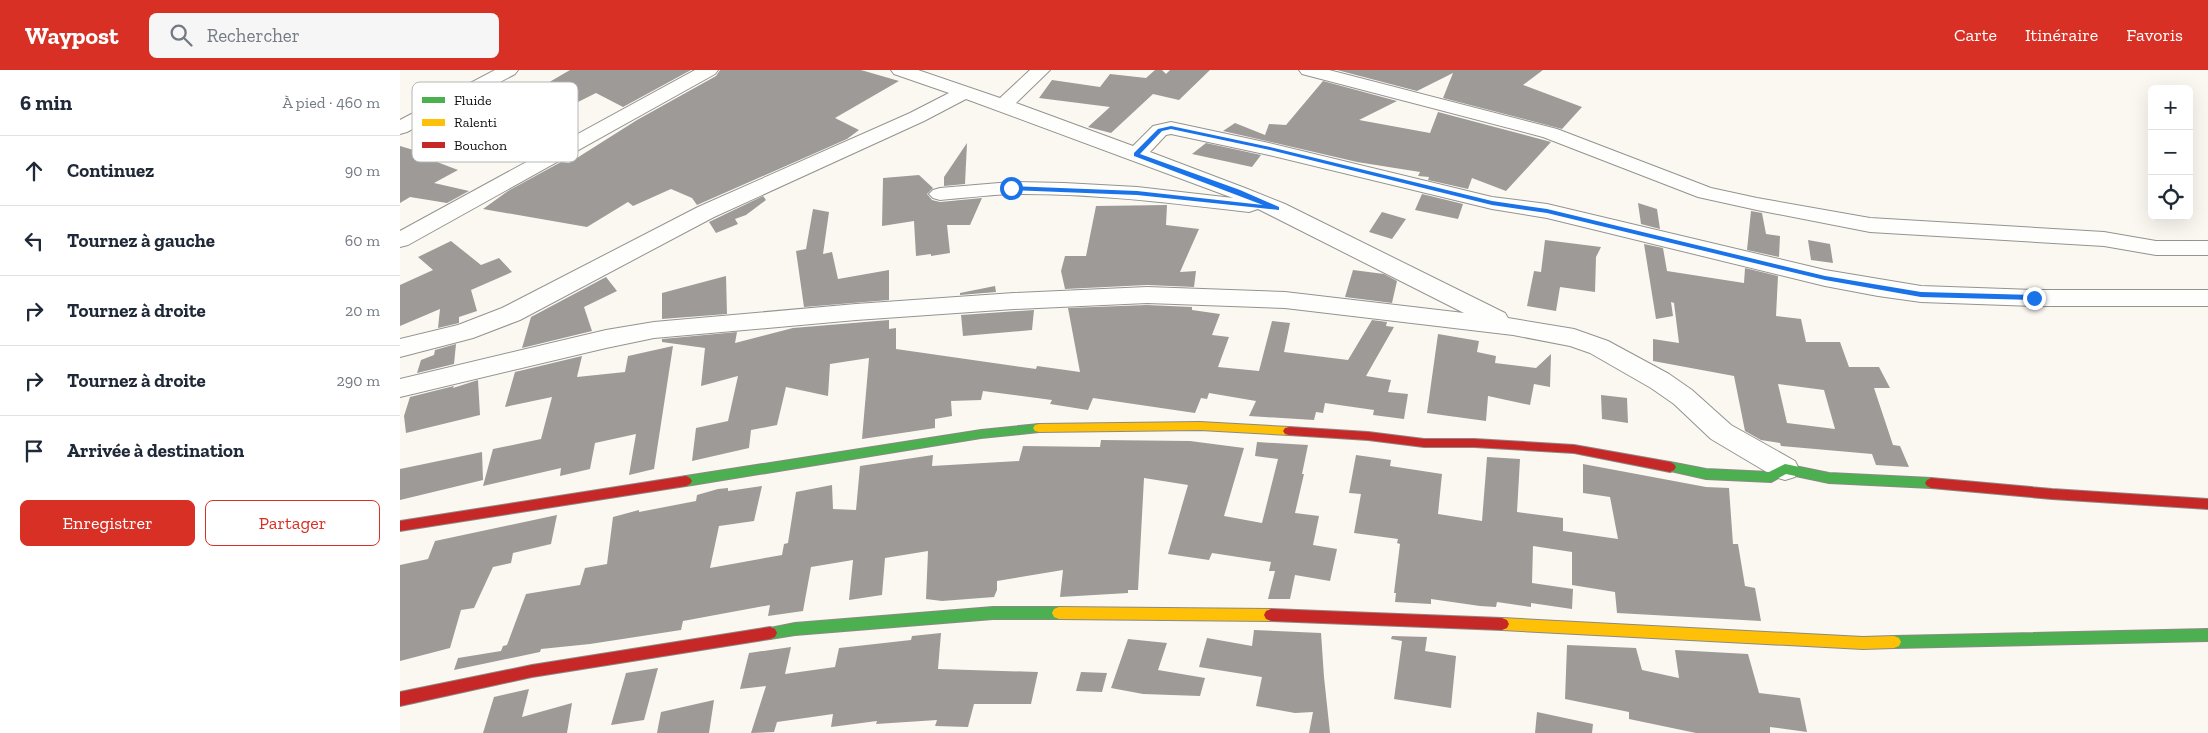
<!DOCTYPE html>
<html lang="fr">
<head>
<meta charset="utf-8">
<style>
	body { margin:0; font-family:"Zilla Slab",serif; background:#f6f6f7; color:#1f2937 }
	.controls { position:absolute; right:15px; top:15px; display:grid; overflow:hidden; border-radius:8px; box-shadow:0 5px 20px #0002 }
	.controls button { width:45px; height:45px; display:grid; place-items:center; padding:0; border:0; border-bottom:1px solid #e0e1e3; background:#fff; color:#1f2937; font:25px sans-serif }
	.stop { position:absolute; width:15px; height:15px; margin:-11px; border:4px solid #1a73e8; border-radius:50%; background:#fff }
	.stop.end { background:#1a73e8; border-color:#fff; box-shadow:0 1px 5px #0008 }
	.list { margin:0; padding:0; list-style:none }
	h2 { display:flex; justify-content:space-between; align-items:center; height:65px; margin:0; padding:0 20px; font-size:21px }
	h2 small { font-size:16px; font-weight:400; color:#747a83 }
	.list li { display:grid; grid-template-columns:32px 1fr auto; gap:15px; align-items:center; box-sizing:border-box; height:70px; padding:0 20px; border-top:1px solid #e0e1e3 }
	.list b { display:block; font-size:19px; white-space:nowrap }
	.list em { font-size:16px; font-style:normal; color:#747a83 }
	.actions { display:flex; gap:10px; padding:15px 20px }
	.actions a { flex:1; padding:11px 0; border:1px solid #d93025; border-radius:8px; text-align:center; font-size:18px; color:#d93025 }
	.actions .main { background:#d93025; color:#fff }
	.icon { flex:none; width:28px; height:28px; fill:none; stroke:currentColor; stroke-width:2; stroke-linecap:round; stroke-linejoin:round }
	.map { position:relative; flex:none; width:1808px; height:663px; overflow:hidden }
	header { display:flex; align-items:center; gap:30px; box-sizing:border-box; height:70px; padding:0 25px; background:#d93025; color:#fff }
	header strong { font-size:24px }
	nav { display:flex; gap:28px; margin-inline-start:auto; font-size:18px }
	.search { width:350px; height:45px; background:#f6f6f7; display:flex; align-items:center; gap:12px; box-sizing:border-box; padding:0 18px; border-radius:8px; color:#747a83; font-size:19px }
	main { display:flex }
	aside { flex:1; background:#fff }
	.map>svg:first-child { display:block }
	.building { fill:#9e9a97; fill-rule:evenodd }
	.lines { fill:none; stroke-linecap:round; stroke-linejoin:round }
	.street-casing { stroke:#949390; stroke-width:2 }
	.fast-casing { stroke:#8b8986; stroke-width:2 }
	.slow-casing { stroke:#8b8986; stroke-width:2 }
	.jam-casing { stroke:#8b8986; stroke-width:2 }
	.street { fill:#fefefd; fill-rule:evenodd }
	.fast { fill:#4caf50; fill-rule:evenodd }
	.slow { fill:#ffc107; fill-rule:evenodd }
	.jam { fill:#c62828; fill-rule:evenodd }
	.route { fill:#1a73e8 }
	.key { fill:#fff; stroke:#b6b6b6; stroke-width:1 }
	.key-label { font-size:14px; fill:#0d0d0d }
</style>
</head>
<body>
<header>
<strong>Waypost</strong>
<div class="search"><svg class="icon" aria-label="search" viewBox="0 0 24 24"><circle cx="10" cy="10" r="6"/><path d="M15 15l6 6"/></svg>Rechercher</div>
<nav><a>Carte</a><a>Itinéraire</a><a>Favoris</a></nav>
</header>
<main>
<aside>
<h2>6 min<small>À pied · 460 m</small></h2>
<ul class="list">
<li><svg class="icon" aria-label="ahead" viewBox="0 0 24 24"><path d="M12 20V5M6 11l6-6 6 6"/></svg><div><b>Continuez</b></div><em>90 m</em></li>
<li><svg class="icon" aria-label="left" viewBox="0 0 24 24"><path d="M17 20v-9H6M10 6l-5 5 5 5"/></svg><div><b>Tournez à gauche</b></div><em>60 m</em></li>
<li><svg class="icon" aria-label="right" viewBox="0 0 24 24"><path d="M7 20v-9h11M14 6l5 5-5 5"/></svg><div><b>Tournez à droite</b></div><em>20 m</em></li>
<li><svg class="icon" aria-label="right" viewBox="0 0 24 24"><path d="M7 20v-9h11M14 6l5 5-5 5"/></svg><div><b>Tournez à droite</b></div><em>290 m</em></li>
<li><svg class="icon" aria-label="arrive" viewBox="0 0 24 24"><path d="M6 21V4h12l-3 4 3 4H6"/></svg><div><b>Arrivée à destination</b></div></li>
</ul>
<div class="actions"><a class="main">Enregistrer</a><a>Partager</a></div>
</aside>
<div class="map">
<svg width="1808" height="663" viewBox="0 0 1808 663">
	<rect width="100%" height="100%" fill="#fbf8f1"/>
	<g class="building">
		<polygon points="170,0 291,0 223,37 196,23 172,35 134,21"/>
		<polygon points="320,0 461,0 499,11 435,48 459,60 447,69 297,135 292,128 271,119 233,136 228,132 187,157 83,139 108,121 161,92 169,93 237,50 316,6"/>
		<polygon points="755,0 762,0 766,4 770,0 810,0 779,30 753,24 711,63 688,57 710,37 639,28 652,10 700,17 710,4 746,8"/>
		<polygon points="937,0 1143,0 1123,15 1182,37 1162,59 1043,28 1053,3 1017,21"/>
		<polygon points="923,11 997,31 959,50 1030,63 1038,42 1151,72 1106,121 1072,108 1068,119 1028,110 1029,107 1018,106 1020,102 957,92 823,61 835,53 865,65 869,54 886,55"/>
		<polygon points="567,73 565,114 544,116 544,107"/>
		<polygon points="806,73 861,85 852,97 792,84"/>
		<polygon points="0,76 44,89 37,92 58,100 34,113 69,121 47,133 10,127 0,133"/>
		<polygon points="519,105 533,118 527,124 532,130 540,132 582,128 570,155 547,155 550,183 531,186 531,184 516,186 514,151 482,156 483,108"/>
		<polygon points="1022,124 1063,134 1058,149 1015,140"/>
		<polygon points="363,126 366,130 346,145 335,149 338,154 316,163 309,152"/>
		<polygon points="1238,133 1257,139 1260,159 1241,154"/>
		<polygon points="767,135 766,155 799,159 780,202 796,201 794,217 747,215 665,219 661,201 665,186 686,186 696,136"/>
		<polygon points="413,139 429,142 423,184 432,182 438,209 489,200 489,230 404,237 396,181 406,179"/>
		<polygon points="1351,141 1362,143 1366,164 1380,166 1379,187 1347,180"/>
		<polygon points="982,142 1006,149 992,169 969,162"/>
		<polygon points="1145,170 1201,177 1196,187 1195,222 1160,217 1156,241 1127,236 1134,201 1141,202"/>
		<polygon points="1408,170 1430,174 1433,193 1411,190"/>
		<polygon points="51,171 81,195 99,188 112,202 71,220 77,241 59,247 59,253 38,258 40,239 0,256 0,215 33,200 18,187"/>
		<path d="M1244,174l19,4 4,23 77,12 1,-15 33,8 -2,40 25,3 5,23h34l9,25h30l11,21h-16l19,57 7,1 9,21 -33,-2 -4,-11 -91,-8 -1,-3 -19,-3 -16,-9 -11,-55 -81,-15v-22l26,4 -5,-40 -3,-1 2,14 -17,3zM1378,314l46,6 11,39 -48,-6z"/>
		<polygon points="953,200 984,204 997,211 992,233 945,227"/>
		<polygon points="326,206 327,244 262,249 262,223"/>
		<polygon points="206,207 217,221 184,237 192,261 122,278 131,247"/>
		<polygon points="595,216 596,222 560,225 560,223"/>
		<polygon points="747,235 792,237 792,240 820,244 812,265 829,267 818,297 859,301 872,251 890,253 884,282 948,290 972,250 987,252 986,256 994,257 966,306 991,310 988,322 1008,324 1004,349 973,345 974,340 925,333 923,343 916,342 914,350 849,346 856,331 809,323 807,329 801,328 795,343 693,328 688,340 650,334 652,330 583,321 581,330 551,331 552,346 535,349 535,358 462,369 469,288 430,294 428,326 386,317 377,355 351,360 349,378 292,391 296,358 328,351 338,306 301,316 305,278 262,272 262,269 337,262 335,273 393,258 489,250 489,259 496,258 496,279 636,299 637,296 680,302 668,238"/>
		<polygon points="634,240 632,260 563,266 561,245"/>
		<polygon points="1038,264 1079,271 1077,282 1096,286 1095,293 1136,298 1151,284 1150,317 1134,314 1130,335 1088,326 1086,351 1027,343"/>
		<polygon points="56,274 54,294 17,303 21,290 34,285 35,280"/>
		<polygon points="273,276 254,399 229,405 236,364 195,373 190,399 160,406 161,398 83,416 93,379 141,369 152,327 105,337 115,302 182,286 177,307 225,302 228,286"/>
		<polygon points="78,310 80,345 6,363 4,346 10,327 54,316 53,318"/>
		<polygon points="1201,325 1227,328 1228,353 1202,349"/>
		<polygon points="701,370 790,371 844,378 824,446 862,453 878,389 855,386 857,372 908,375 902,404 904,404 895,443 919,446 913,475 937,479 930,511 895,505 890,529 868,529 875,501 869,501 871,492 812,483 809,490 768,484 788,415 744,408 738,520 728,520 728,523 660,527 663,500 597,511 597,520 594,527 542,531 526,529 528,481 485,488 482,525 449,530 453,490 411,497 403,541 368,546 370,535 283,551 281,560 190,574 141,579 140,582 54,600 58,588 101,581 103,576 107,575 126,524 180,515 185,498 207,494 213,447 239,440 239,442 296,431 297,425 318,419 328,418 328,421 362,416 354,451 319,456 310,498 382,485 384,474 388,473 396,422 432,415 433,439 456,440 460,396 533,385 532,396 619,391 623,376 700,377"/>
		<polygon points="82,382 83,410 0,430 0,399"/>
		<polygon points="956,385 991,390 990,396 1042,404 1038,444 1082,451 1087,387 1120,389 1117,442 1163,448 1163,461 1218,469 1210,427 1183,423 1183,394 1306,417 1329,418 1333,474 1338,474 1345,516 1355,518 1361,551 1217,543 1215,522 1172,515 1172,482 1133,476 1132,513 1173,519 1172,539 1131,533 1131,537 1097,532 1096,537 1080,536 1031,529 1031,534 995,532 996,523 994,523 1000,474 997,473 998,469 954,463 961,424 949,423"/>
		<polygon points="157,445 151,474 113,483 111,493 93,497 74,538 61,540 50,578 0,591 0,495 28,489 35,471"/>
		<polygon points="854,560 921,563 924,607 930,663 909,663 913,642 895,643 856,636 862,607 799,597 807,568 852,576"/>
		<polygon points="541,563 538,599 638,602 631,634 574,634 568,657 535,656 537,650 476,654 477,651 431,657 433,644 377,652 374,662 351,663 366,616 340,619 349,583 391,577 385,604 435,597 439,578 511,570 512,566"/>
		<polygon points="992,566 1027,567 1025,581 1056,586 1051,638 994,629 1002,571 991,569"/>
		<polygon points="728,569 767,573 758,600 805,608 800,626 743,624 711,618"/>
		<polygon points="1167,575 1236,578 1242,600 1279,608 1275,580 1348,584 1359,623 1400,628 1407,662 1370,657 1370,663 1296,663 1229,649 1229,642 1165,629"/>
		<polygon points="258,598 244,650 211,655 226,603"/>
		<polygon points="681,602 707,603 702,622 676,621"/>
		<polygon points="129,619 122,647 172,633 167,663 83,663 94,627"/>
		<polygon points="314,630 309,663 257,663 261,642"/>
		<polygon points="1137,642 1193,654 1192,663 1135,663"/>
	</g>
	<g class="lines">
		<defs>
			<g id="street">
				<polygon points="95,0 118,0 115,4 7,62 0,64 0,50"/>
				<polygon points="295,0 318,0 315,4 8,175 0,177 0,161"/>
				<path d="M491,0h27l82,28 30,-28h20l-34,33 117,43 20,-20 18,-4 98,21 223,54 55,7 278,66 96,16 113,4h174v16h-174l-113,-4 -43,-6 -53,-10 -278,-68 -55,-9 -223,-54 -98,-21 -5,1 -16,17 95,36 40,16 220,109 3,5 66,11 34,12 61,33 23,16 39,35 64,36 4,8 -4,8 -10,3 -10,-3 -64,-38 -37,-35 -23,-16 -61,-35 -20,-7 -57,-11 -228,-27 -138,-5 -133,6 -158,11 -202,18 -48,10 -206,49v-18l206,-49 48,-8 202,-18 158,-11 133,-6 138,5 179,21 -206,-104 -9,3c-79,-9 -157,-19 -237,-18 -24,1 -48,4 -72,6l-7,-2 -4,-4 4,-4 7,-2 71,-6 53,1 73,4 96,11 -267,-99 -42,22 -210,96 -194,103 -47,18 -73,19v-18l58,-14 44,-17 196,-101 212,-94 39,-20 -55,-19z"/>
				<polygon points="899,0 929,0 1157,59 1311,118 1357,128 1470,148 1704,162 1756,171 1808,171 1808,185 1756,185 1704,176 1470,162 1357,140 1298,127 1143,67 902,4"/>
			</g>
			<g id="fast">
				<polygon points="639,354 643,355 645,358 643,361 639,362 581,368 286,416 282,414 280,411 282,408 286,406 581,360"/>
				<polygon points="1270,392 1306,399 1369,402 1385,394 1429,403 1531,408 1535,410 1537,413 1535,416 1531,418 1429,413 1386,404 1371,412 1306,409 1266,400 1264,397 1266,394"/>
				<polygon points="593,537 659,537 664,539 666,543 664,547 659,549 593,549 395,565 370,569 365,567 363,563 365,559 395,553"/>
				<polygon points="1808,559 1808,571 1494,578 1489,576 1487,572 1489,568 1494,566"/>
			</g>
			<g id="slow">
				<polygon points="800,352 889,357 893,358 895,361 893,364 889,365 800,360 639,362 635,361 633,358 635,355 639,354"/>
				<polygon points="659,537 871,539 876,541 878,545 876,549 871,551 659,549 654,547 652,543 654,539"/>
				<polygon points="1102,548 1463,567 1494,566 1499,568 1501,572 1499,576 1494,578 1463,579 1102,560 1097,558 1095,554 1097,550"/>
			</g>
			<g id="jam">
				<polygon points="889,357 968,362 1024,369 1074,369 1174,375 1270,392 1274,394 1276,397 1274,400 1270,402 1174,383 1074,377 1024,377 968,370 889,365 885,364 883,361 885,358"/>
				<polygon points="286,406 290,408 292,411 290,414 286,416 0,461 0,451"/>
				<polygon points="1531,408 1652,419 1808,429 1808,439 1652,429 1531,418 1527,416 1525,413 1527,410"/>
				<polygon points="871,539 1102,548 1107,550 1109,554 1107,558 1102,560 871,551 866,549 864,545 866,541"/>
				<polygon points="370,557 375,559 377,563 375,567 370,569 132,607 0,636 0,622 132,595"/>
			</g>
		</defs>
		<use href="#street" class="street-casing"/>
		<use href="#fast" class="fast-casing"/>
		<use href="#slow" class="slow-casing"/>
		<use href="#jam" class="jam-casing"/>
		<use href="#street" class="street"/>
		<use href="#fast" class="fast"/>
		<use href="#slow" class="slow"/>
		<use href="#jam" class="jam"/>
	</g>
	<polygon class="route" points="771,56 870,77 1092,131 1147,139 1425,206 1521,222 1634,225 1638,228 1634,230 1521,227 1425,210 1147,143 1092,135 870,80 771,59 762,61 740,84 840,120 879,137 879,140 737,125 611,120 607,118 611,116 737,121 863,135 734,86 734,83 758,59"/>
	<rect x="12" y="12" width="166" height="80" rx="8" class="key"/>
	<rect x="22" y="27" width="23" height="6" fill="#4caf50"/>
	<rect x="22" y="49" width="23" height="7" fill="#ffc107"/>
	<rect x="22" y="72" width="23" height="6" fill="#c62828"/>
	<g class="key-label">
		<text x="54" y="35">Fluide</text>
		<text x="54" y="57">Ralenti</text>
		<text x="54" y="80">Bouchon</text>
	</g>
</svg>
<div class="controls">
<button>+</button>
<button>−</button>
<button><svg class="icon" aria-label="locate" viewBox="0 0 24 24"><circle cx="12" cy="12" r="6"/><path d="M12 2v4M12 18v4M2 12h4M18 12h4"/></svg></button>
</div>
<div class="stop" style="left:611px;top:118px"></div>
<div class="stop end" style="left:1634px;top:228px"></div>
</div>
</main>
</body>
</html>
